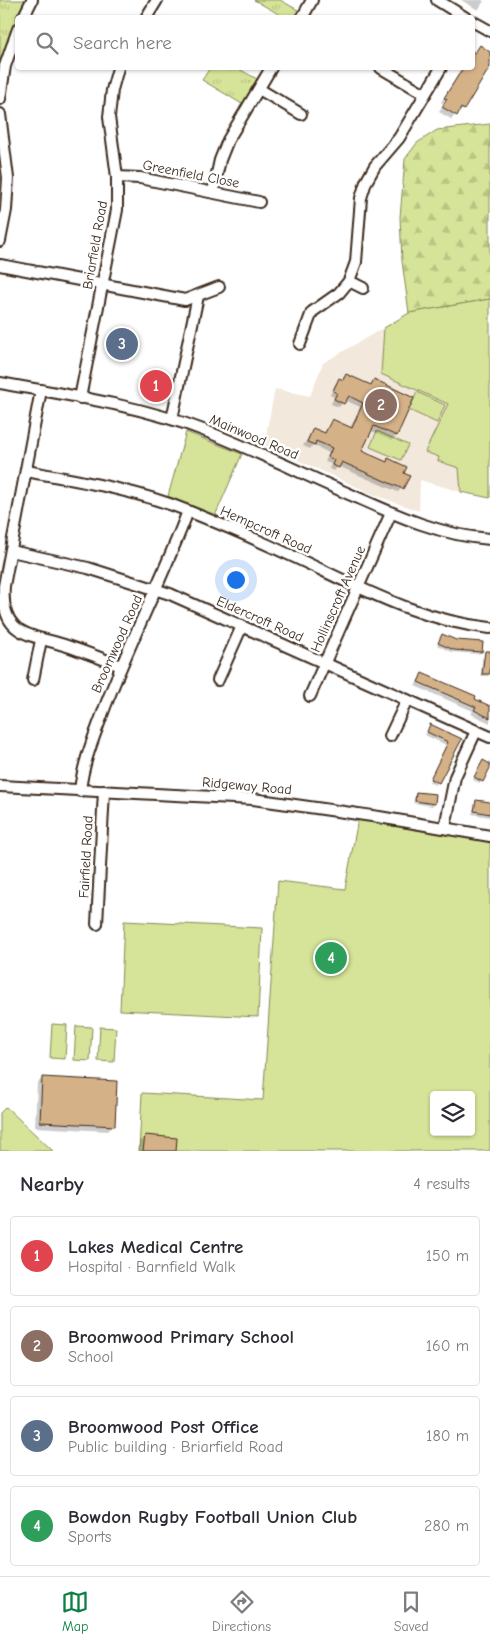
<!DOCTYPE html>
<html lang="en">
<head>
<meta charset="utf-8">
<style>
	body { margin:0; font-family:"Comic Neue",sans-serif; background:#f7f7f7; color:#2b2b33 }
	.controls { position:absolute; right:15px; bottom:15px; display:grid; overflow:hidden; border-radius:5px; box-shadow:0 1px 4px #0004 }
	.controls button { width:45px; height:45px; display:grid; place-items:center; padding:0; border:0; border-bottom:1px solid #e1e1e2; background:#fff; color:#2b2b33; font:25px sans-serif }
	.you { position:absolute; left:235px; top:579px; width:18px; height:18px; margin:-12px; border:4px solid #fff; border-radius:50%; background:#1a73e8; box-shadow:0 0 0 8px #1a73e833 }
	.badge { display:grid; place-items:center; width:32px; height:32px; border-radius:50%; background:#0b8043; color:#fff; font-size:16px; font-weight:700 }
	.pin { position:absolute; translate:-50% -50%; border:2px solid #fff; box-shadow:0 1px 5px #0006 }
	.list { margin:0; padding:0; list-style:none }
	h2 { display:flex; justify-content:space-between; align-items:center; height:65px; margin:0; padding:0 20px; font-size:21px }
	h2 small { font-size:16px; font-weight:400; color:#7c7c81 }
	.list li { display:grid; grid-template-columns:32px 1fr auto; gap:15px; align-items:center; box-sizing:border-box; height:80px; margin:0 10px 10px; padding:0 10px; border:1px solid #e1e1e2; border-radius:5px }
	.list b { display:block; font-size:19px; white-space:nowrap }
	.list p { margin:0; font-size:16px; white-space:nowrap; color:#7c7c81 }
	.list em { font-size:16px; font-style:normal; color:#7c7c81 }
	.icon { flex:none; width:28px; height:28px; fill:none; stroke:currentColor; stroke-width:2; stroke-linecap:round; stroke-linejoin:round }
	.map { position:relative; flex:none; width:490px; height:1151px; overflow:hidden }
	.search { position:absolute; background:#fff; box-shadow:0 1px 4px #0004; left:15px; right:15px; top:15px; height:55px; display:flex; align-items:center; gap:12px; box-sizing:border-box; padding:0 18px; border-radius:5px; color:#7c7c81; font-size:19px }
	.sheet { height:425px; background:#fff }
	nav { display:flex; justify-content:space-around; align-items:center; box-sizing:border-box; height:70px; border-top:1px solid #e1e1e2; background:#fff; font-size:14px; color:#7c7c81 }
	nav a { display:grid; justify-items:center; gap:2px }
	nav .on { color:#0b8043 }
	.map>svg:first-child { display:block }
	.built { fill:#f2e8db }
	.grass { fill:url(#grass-tufts); stroke:#88875b }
	.forest { fill:url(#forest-firs); stroke:#88875b }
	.park { fill:#d5e498; stroke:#88875b; fill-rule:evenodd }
	.shadow { fill:#0003 }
	.building { fill:#d5b187; stroke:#3b2a1e }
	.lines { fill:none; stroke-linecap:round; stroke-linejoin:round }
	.minor-casing { stroke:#3b2a1e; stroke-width:14 }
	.minor { stroke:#fff; stroke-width:10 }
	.labels { text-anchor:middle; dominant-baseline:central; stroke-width:5; stroke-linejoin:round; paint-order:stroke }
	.street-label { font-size:14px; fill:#3b2a1e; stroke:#fff }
</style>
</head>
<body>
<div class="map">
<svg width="490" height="1151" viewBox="0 0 490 1151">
	<defs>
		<pattern id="grass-tufts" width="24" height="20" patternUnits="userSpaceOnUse" patternTransform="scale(1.25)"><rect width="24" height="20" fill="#d5e498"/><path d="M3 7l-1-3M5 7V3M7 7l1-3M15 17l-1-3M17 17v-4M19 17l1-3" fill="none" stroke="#b8c483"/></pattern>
		<pattern id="forest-firs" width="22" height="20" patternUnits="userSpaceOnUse" patternTransform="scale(1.25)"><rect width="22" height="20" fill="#d5e498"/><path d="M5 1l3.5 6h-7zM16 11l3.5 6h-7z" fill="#b8c483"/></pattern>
	</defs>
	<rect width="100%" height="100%" fill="#fff"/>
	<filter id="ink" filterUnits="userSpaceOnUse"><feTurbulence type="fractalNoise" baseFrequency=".02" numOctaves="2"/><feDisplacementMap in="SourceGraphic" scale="10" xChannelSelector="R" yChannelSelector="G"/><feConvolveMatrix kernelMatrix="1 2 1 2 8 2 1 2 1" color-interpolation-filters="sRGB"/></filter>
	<g filter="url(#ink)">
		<polygon class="built" points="490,299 458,439 461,492 420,480 419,511 375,495 264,445 275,389 310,396 323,363 409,313"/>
		<g class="grass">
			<polygon points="0,0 28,0 18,18 0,73"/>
			<polygon points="254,0 280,0 298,10 293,17 284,17"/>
			<polygon points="210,68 237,68 257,79 242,104 202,80"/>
		</g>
		<polygon class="forest" points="490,124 490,299 409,313 402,261 400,217 405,159 417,143 437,130"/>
		<g class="park">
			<polygon points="490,299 490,498 461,492 459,468 438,461 439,457 425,452 448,404 381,374 384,328 409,313"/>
			<polygon points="417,392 445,405 437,423 409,410"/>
			<polygon points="377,431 408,445 401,460 370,447"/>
			<polygon points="186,432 242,454 215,516 168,496"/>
			<path d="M358,819l132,23v309h-351l3,-58 121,7 15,-219 67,8zM434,1095h37v37h-37z"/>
			<polygon points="124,921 262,928 258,1017 120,1010"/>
			<polygon points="52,1024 67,1025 65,1059 50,1058"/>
			<polygon points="76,1026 92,1027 90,1061 74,1060"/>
			<polygon points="100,1027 116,1028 114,1062 98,1061"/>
			<polygon points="6,1107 53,1151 0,1151 0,1113"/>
		</g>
		<g class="shadow">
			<polygon points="461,0 482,0 484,1 478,10"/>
			<polygon points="480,47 490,53 490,64 463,109 451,119 439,112 444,104 441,102 462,68 472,68 474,54"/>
			<polygon points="346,375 369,386 374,381 412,399 396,436 392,440 370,430 361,452 386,463 389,460 402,474 402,488 398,492 338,466 334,471 329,469 331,464 325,462 329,453 313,445 310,449 303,446 313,429 323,434 333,420 350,428 360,407 345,400 339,407 331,404 334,397 330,395 335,384"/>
			<polygon points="443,635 481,651 479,654 451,652 437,645"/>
			<polygon points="485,656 490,657 488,676 481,676 482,659"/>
			<polygon points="422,674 490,707 490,723 471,714 473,711 415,686"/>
			<polygon points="431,726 460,740 435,785 429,782 446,745 425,735"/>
			<polygon points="490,760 490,765 482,781 480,783 473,780 481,764 488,764"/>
			<polygon points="416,793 434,803 432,806 413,803"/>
			<polygon points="476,801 490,804 490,817 472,814"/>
			<polygon points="43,1078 113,1126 108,1131 35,1127 37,1083"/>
			<polygon points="145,1136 175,1151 139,1151 139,1142"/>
		</g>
		<g class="building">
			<polygon points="480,45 490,52 490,67 464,110 461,108 457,116 442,107 447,99 444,98 463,68 472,68 472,51 475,53"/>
			<polygon points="346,374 371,385 374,379 414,398 397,436 374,426 362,451 387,462 388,458 407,467 404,473 410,476 403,489 342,462 339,468 332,465 334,460 328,457 332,448 316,441 315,445 307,442 313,428 325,433 332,419 352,428 363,403 349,396 344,404 334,399 337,393 333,391 339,378 343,380"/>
			<polygon points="442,634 456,640 483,642 482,652 454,650 438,643"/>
			<polygon points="485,651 490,651 490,674 482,674"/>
			<polygon points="422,673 476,696 475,699 490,706 490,718 474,710 476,707 418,682"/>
			<polygon points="430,724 462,739 439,783 430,779 448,742 427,732"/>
			<polygon points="483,760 490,764 490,768 483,782 474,777"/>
			<polygon points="416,792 436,794 435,804 415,801"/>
			<polygon points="476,800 490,802 490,814 474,811"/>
			<polygon points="42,1077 117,1081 115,1126 40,1122"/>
			<polygon points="145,1135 177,1138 176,1151 143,1151"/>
		</g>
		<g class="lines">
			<defs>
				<g id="minor">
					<polyline points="437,0 466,18"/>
					<polyline points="23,18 32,0"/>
					<polyline points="146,18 157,0"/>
					<polyline points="302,18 312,0"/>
					<polyline points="472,21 490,31"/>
					<polyline points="381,68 425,94"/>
					<polyline points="259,89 301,114"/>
					<polyline points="0,99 5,66 18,29"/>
					<polyline points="0,114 8,178 6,210 0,241"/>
					<polyline points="117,177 140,178 259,202"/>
					<polyline points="213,192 220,160 228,140 271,68"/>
					<polyline points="0,265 185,300 219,287"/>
					<polyline points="349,281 363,288"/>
					<polyline points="300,344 312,312 339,293 349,281 356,262 361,198 366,182 375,166 399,138 441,68"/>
					<path d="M0,383c68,12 138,22 203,47 52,20 102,45 153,67 42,19 87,39 134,42"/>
					<path d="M41,390l-37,196c-4,51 27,48 63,60 18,6 36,13 54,20"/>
					<polyline points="80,398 117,210 117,177 109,117 112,90 118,68"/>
					<polyline points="172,419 198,296"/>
					<path d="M26,471c54,10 111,19 162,40 35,14 70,29 104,45 65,30 125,64 198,72"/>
					<polyline points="11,551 88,568 170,594 490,737"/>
					<polyline points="33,680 41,640"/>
					<polyline points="218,680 242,626"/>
					<polyline points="310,696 391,513"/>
					<polyline points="390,736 407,700"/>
					<polyline points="0,786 253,799 379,817 490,836"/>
					<path d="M80,791c3,-30 15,-56 25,-84 25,-66 58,-129 83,-196"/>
					<polyline points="445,827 455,777 476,731"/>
					<polyline points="97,924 104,791"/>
				</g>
			</defs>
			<use href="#minor" class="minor-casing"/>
			<use href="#minor" class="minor"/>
		</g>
	</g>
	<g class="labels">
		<g class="street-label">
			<text transform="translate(191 174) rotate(11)">Greenfield Close</text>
			<text transform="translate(95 245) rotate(-80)">Briarfield Road</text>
			<text transform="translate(254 437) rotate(23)">Mainwood Road</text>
			<text transform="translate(266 530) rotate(24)">Hempcroft Road</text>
			<text transform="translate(338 599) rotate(-66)">Hollinscroft Avenue</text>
			<text transform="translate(260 619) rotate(24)">Eldercroft Road</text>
			<text transform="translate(117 644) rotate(-66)">Broomwood Road</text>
			<text transform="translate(247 786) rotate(5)">Ridgeway Road</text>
			<text transform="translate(86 857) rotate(-87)">Fairfield Road</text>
		</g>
	</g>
</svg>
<div class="controls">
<button><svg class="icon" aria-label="layers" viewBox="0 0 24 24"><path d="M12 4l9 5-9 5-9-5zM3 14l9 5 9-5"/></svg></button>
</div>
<div class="you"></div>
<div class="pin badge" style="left:156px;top:386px;background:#e0444e">1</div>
<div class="pin badge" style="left:381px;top:405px;background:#8d6e63">2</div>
<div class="pin badge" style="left:122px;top:344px;background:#5c6f8a">3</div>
<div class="pin badge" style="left:331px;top:958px;background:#2e9e5b">4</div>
<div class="search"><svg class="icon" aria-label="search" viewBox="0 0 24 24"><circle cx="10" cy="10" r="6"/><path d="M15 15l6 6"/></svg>Search here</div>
</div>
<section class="sheet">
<h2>Nearby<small>4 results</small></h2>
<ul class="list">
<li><span class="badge" style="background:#e0444e">1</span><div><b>Lakes Medical Centre</b><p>Hospital · Barnfield Walk</p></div><em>150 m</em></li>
<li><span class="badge" style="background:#8d6e63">2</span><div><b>Broomwood Primary School</b><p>School</p></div><em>160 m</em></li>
<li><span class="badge" style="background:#5c6f8a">3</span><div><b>Broomwood Post Office</b><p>Public building · Briarfield Road</p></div><em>180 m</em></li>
<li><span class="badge" style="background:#2e9e5b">4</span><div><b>Bowdon Rugby Football Union Club</b><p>Sports</p></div><em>280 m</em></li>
</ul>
</section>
<nav>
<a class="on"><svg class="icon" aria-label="map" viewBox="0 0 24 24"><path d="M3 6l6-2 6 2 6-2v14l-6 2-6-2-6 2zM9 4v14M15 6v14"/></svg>Map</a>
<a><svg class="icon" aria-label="directions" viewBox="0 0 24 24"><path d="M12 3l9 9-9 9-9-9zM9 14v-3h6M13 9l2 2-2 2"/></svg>Directions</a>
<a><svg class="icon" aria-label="saved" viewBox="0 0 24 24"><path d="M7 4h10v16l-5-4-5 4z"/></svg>Saved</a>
</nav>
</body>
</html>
